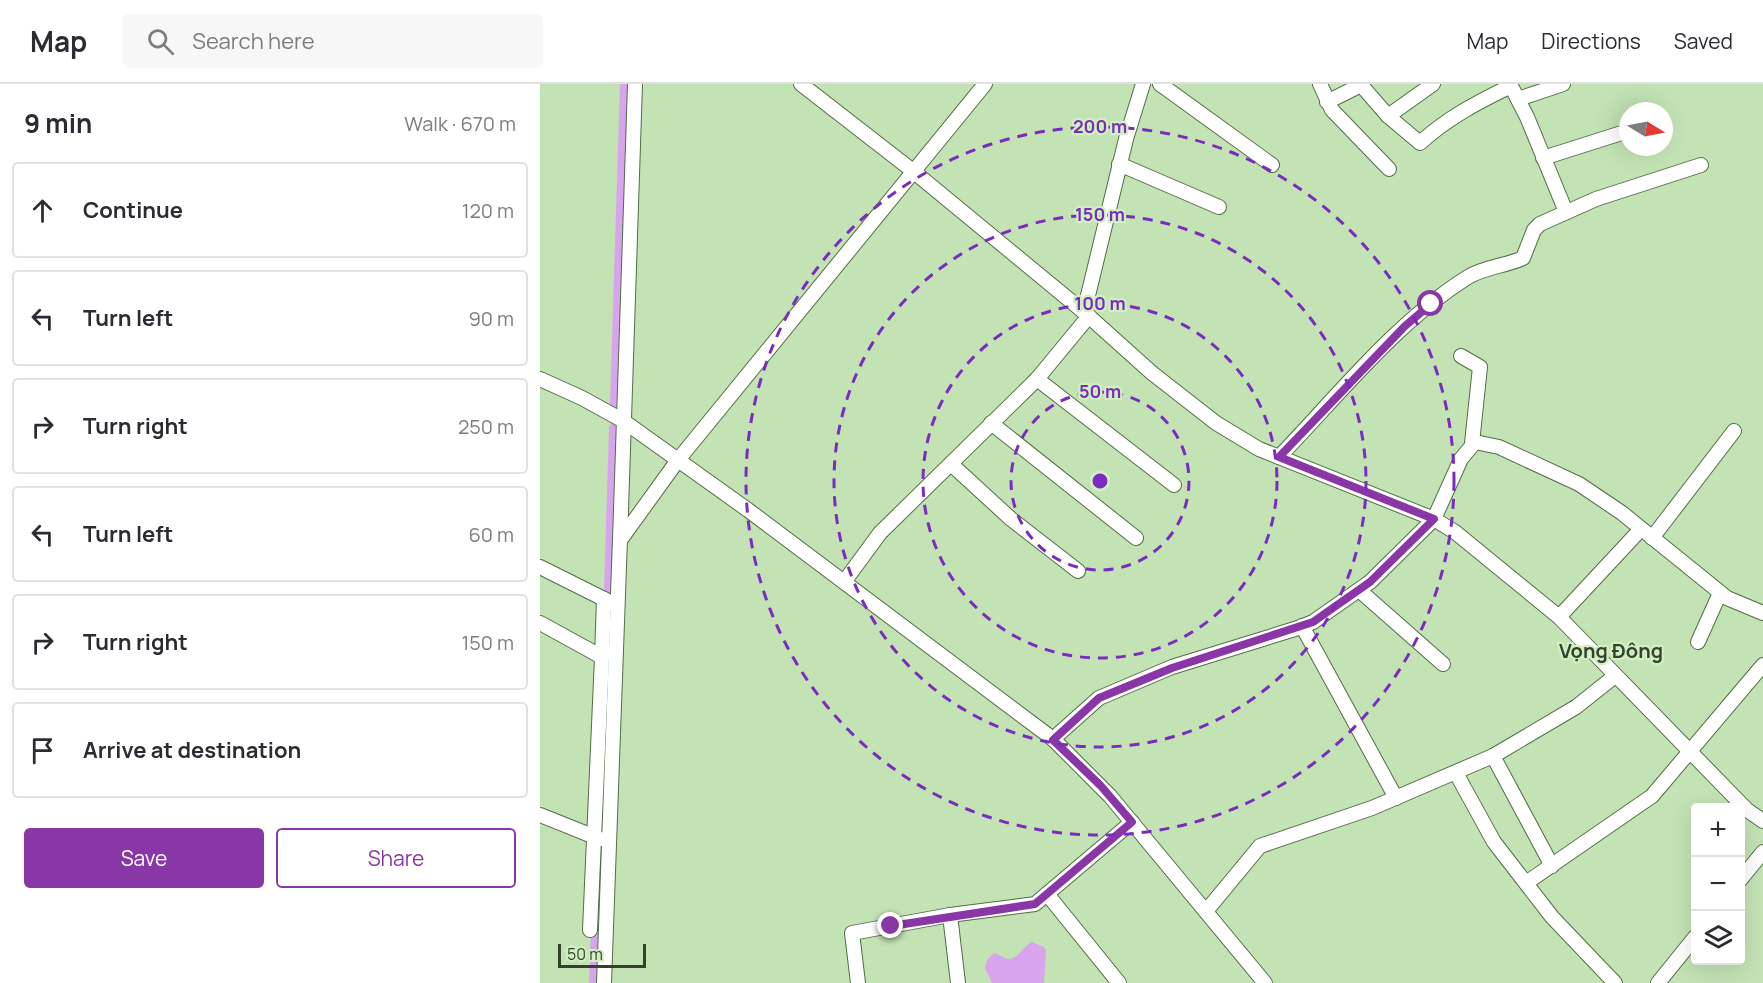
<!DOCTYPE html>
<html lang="en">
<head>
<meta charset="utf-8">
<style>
	body { margin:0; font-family:Manrope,sans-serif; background:#f7f7f7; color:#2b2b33 }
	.controls { position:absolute; right:18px; bottom:18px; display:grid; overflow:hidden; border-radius:6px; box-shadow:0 6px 24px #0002 }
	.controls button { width:54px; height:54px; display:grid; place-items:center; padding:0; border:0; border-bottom:2px solid #e1e1e2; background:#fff; color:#2b2b33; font:30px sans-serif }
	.compass { position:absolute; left:1079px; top:18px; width:54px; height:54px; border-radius:50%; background:#fff; box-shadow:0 6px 24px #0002; rotate:100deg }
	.scale { position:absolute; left:18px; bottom:15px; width:88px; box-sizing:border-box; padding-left:6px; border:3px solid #34412f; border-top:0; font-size:16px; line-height:21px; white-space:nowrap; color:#34412f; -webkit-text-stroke:4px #d0f0c2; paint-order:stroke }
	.stop { position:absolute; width:18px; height:18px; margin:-14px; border:4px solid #8937a6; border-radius:50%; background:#fff }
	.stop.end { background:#8937a6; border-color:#fff; box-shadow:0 2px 6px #0008 }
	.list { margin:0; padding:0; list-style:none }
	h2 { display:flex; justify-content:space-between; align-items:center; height:78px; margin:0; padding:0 24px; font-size:26px }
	h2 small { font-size:20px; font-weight:400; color:#7c7c81 }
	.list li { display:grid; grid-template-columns:39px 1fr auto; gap:18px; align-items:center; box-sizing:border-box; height:96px; margin:0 12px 12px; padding:0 12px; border:2px solid #e1e1e2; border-radius:6px }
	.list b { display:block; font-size:22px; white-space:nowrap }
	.list em { font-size:20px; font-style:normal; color:#7c7c81 }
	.actions { display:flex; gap:12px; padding:18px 24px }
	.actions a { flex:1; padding:14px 0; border:2px solid #8937a6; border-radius:6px; text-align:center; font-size:21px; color:#8937a6 }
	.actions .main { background:#8937a6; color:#fff }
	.icon { flex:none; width:33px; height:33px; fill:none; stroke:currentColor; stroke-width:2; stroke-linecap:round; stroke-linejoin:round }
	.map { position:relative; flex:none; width:1223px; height:899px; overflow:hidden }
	header { display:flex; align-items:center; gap:36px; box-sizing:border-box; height:84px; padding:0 30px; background:#fff; border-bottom:2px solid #e1e1e2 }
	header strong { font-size:28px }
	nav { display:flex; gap:33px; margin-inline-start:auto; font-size:21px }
	.search { width:420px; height:54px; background:#f7f7f7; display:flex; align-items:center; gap:15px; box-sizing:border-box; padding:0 21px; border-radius:6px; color:#7c7c81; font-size:22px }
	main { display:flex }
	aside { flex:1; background:#fff }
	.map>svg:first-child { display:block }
	.water { fill:#d8a4ed }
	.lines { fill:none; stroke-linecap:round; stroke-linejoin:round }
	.canal { stroke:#d8a4ed; stroke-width:12 }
	.minor-casing { stroke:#516d45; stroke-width:16 }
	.minor { stroke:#fff; stroke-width:14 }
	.route { stroke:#8937a6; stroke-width:8 }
	.ring { fill:none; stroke:#7b2cbf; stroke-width:3; stroke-dasharray:10 8 }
	.labels { text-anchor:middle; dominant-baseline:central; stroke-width:4.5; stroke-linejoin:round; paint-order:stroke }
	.quarter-label { font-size:20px; font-weight:bold; fill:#34412f; stroke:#d0f0c2 }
	.centre { fill:#7b2cbf; stroke:#d0f0c2; stroke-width:3 }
	.ring-label { font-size:18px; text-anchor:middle; font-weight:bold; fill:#7b2cbf; stroke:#d0f0c2; stroke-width:4.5; stroke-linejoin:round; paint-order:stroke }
</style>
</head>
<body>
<header>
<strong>Map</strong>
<div class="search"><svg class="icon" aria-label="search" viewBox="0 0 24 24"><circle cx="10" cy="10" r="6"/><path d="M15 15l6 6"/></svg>Search here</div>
<nav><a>Map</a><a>Directions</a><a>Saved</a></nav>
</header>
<main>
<aside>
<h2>9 min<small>Walk · 670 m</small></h2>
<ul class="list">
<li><svg class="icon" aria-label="ahead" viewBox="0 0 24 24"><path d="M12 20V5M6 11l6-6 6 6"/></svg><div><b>Continue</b></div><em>120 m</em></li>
<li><svg class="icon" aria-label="left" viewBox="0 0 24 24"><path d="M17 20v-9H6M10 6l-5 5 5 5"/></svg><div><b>Turn left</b></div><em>90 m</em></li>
<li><svg class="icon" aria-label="right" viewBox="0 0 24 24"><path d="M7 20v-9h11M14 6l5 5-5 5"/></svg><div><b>Turn right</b></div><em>250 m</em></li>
<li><svg class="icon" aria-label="left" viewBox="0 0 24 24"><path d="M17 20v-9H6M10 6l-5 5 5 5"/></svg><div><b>Turn left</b></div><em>60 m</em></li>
<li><svg class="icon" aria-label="right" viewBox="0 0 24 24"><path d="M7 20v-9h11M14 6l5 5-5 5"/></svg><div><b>Turn right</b></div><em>150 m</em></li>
<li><svg class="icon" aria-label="arrive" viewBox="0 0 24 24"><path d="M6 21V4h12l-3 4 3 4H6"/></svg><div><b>Arrive at destination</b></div></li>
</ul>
<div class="actions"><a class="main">Save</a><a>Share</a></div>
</aside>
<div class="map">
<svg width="1223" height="899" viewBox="0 0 1223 899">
	<rect width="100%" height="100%" fill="#c3e3b5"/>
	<path class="water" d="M492,858l12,5 2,4 -2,32h-52l-7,-15 2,-8 7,-7c5,1 9,5 14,6 11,0 15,-13 24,-17z"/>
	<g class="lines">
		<g class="canal">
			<polyline points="76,321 86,0"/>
			<polyline points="70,507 75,344"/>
			<polyline points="55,899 64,675"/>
		</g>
		<defs>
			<g id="minor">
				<polyline points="261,0 373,87 544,228 612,289 676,339 719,365 894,435 915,448 1019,533 1207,726 1223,737"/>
				<polyline points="620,0 732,81"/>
				<polyline points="780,0 792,26 849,85"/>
				<polyline points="970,0 987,33 1026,128"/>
				<polyline points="978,15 1023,0"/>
				<path d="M787,18l34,-17 27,31 32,27c27,-25 58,-41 91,-57"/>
				<polyline points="848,32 893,0"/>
				<polyline points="1003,74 1088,47"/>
				<polyline points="579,80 679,123"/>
				<polyline points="544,228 586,55 603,0"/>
				<polyline points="921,272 940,283 932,359"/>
				<polyline points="0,295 42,314 82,336 208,426 513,655 570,712 725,899"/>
				<polyline points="497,295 634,401"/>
				<polyline points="451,339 596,454"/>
				<path d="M739,373c58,-60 117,-135 189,-180 16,-10 38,-11 55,-19l11,-28 6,-6 56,-25 105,-34"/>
				<polyline points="411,380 471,435 538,487"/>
				<polyline points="1112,454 1194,347"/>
				<polyline points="81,455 138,376 445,0"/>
				<polyline points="0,483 72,519"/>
				<polyline points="304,498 340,449 497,295 549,232"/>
				<polyline points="819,506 903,580"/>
				<polyline points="1019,533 1101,445"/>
				<polyline points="0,539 62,573 64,515"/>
				<polyline points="762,542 856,714"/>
				<polyline points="1158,558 1180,509"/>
				<polyline points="513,655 559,614 632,583 758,544 773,538 830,498 894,435 921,375 935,358 959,363 1039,400 1082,429 1187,514 1223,529"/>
				<polyline points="953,672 1012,782"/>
				<polyline points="916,689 954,758 1012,833 1075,899"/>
				<polyline points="0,731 60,755"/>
				<polyline points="1200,796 1223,768"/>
				<polyline points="986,799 1112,712 1223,581"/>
				<polyline points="507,810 579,899"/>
				<polyline points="667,826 720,762 832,724 953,672 1036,623 1075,592"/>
				<polyline points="410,831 418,899"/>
				<polyline points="50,846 62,573"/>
				<path d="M64,899c13,-300 20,-599 31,-899"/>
				<polyline points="318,899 312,849 410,831 495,820 592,738"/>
				<polyline points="1118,899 1156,852"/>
			</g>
		</defs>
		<use href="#minor" class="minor-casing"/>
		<use href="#minor" class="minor"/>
	</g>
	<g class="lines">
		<polyline class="route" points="351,842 495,820 592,738 560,701 513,656 559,614 632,584 773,538 830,498 894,435 739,373 865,242 891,220"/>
	</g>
	<g class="ring">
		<circle cx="560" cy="397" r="89"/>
		<circle cx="560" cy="397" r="177"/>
		<circle cx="560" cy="397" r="266"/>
		<circle cx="560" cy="397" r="354"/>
	</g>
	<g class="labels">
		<g class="quarter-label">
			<text x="1071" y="566">Vọng Đông</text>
		</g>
	</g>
	<circle cx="560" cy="397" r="9" class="centre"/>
	<g class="ring-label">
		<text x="560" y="49">200 m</text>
		<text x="560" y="137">150 m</text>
		<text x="560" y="226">100 m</text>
		<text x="560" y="314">50 m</text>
	</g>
</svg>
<div class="controls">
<button>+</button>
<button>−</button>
<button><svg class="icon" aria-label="layers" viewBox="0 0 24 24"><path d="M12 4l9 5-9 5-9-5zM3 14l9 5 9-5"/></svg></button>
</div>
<svg class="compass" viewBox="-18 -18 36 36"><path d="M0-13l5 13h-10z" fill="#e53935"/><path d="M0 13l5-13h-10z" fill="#7c7c81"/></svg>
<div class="scale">50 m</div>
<div class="stop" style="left:891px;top:220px"></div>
<div class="stop end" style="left:351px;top:842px"></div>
</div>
</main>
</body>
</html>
